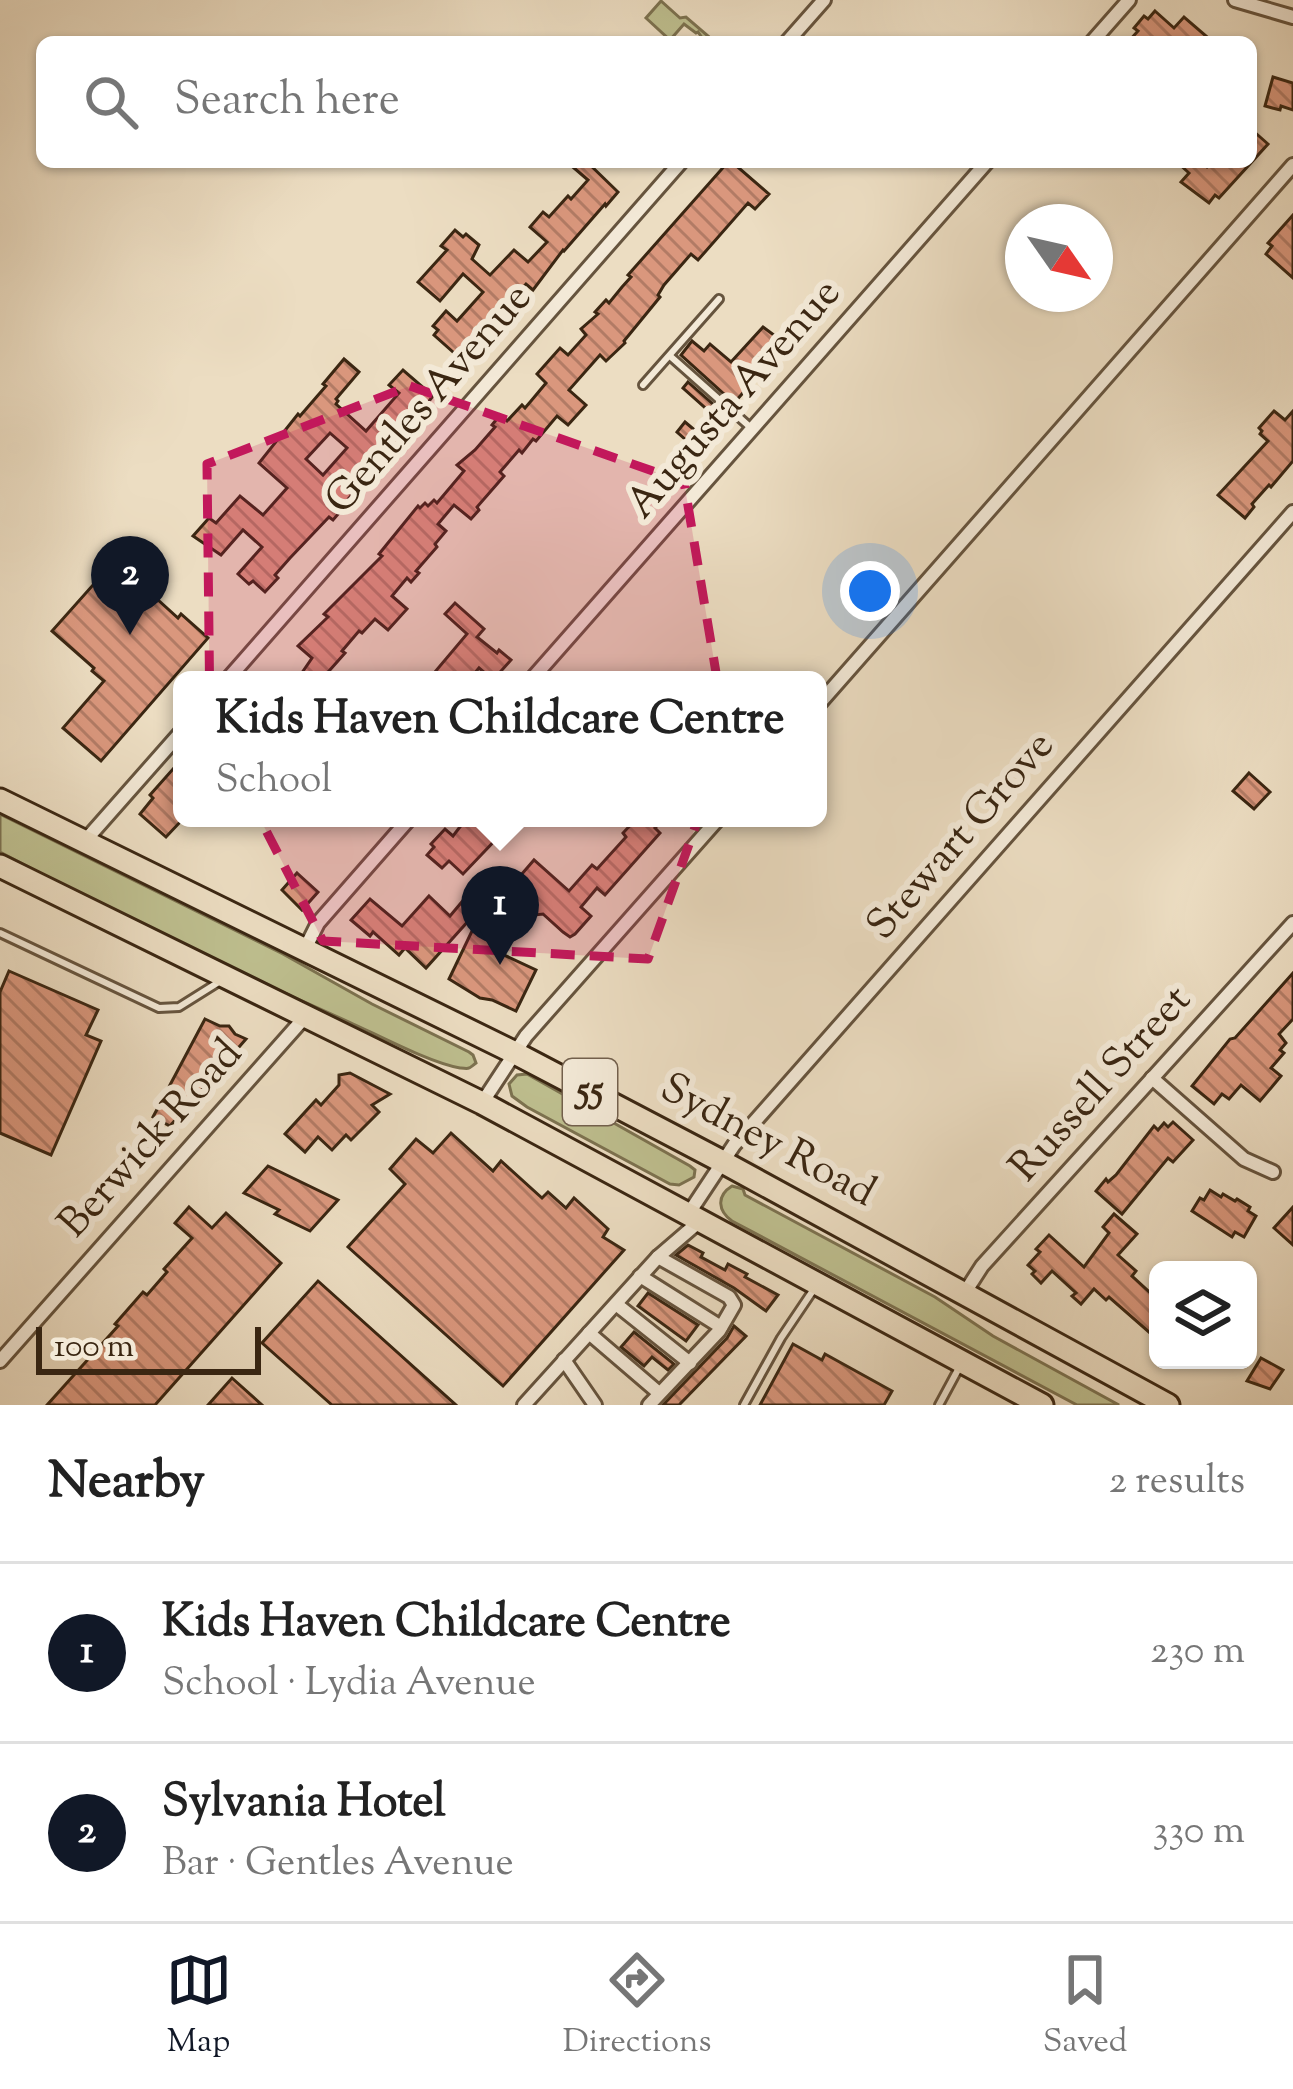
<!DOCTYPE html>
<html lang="en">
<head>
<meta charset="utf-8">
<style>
	body { margin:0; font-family:"Sorts Mill Goudy",serif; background:#f2f2f2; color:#222 }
	.controls { position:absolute; right:36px; bottom:36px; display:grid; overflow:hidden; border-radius:18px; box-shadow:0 3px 9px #0004 }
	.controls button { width:108px; height:108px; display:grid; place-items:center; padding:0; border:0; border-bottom:3px solid #e0e0e0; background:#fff; color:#222; font:60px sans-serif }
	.compass { position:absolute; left:1005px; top:204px; width:108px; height:108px; border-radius:50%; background:#fff; box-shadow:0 3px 9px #0004; rotate:124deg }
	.scale { position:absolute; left:36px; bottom:30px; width:225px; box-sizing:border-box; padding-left:12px; border:6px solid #3a2612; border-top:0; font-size:33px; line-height:42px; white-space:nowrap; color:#3a2612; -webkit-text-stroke:9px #f3e9d7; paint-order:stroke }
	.you { position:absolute; left:870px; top:591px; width:42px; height:42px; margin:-30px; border:9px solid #fff; border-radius:50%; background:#1a73e8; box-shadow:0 0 0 18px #1a73e833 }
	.badge { display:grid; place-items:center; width:78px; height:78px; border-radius:50%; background:#111827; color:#fff; font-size:39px; font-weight:700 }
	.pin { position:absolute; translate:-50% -99px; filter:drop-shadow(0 3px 6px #0008) }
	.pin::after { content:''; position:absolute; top:63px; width:42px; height:36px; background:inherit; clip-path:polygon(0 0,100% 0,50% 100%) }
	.popup { position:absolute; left:173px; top:671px; width:654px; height:156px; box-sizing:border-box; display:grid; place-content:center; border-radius:18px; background:#fff; filter:drop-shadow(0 3px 9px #0005); font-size:39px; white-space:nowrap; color:#767676 }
	.popup b { font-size:45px; color:#222 }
	.popup::after { content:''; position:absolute; left:50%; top:100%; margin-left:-24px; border:24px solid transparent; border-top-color:#fff }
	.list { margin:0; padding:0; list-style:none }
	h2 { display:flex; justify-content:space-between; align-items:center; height:156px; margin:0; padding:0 48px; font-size:51px }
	h2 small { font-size:39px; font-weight:400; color:#767676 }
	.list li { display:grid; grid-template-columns:78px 1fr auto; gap:36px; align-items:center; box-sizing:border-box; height:180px; padding:0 48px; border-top:3px solid #e0e0e0 }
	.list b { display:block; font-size:45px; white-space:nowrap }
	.list p { margin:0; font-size:39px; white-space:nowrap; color:#767676 }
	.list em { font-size:39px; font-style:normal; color:#767676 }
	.icon { flex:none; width:66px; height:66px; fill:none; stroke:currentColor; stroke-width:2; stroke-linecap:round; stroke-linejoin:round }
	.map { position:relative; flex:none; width:1293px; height:1405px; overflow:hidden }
	.search { position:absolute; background:#fff; box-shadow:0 3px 9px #0004; left:36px; right:36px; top:36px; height:132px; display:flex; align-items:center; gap:30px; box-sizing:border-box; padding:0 42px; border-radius:18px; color:#767676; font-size:45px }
	.sheet { height:516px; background:#fff }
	nav { display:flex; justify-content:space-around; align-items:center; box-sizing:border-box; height:168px; border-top:3px solid #e0e0e0; background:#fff; font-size:33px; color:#767676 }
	nav a { display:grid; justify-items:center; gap:6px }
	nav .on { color:#111827 }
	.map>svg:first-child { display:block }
	.green { fill:#bebf8f; stroke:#7c7250; stroke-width:3 }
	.building { fill:url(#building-back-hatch); stroke:#3a2612; stroke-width:3; fill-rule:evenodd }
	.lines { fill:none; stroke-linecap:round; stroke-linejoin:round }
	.lane-casing { stroke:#66543e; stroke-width:12 }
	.street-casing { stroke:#66543e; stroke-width:18 }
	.highway-casing { stroke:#3a2612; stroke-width:27 }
	.lane { stroke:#f3e9d7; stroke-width:6 }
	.street { stroke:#f3e9d7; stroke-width:12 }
	.highway { stroke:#ecddc2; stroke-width:21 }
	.marked { fill:#c2185b; fill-opacity:0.2; stroke:#c2185b; stroke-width:9; stroke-dasharray:24 15; stroke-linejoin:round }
	.labels { text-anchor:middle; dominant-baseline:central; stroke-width:12; stroke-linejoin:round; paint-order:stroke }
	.shield { fill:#f3e9d7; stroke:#72604d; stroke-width:3 }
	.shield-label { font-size:39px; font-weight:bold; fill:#3a2612 }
	.street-label { font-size:42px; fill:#3a2612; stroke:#f3e9d7 }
</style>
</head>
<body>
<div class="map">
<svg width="1293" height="1405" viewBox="0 0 1293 1405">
	<defs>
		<pattern id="building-back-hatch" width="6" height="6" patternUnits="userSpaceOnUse" patternTransform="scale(3)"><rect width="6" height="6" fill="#da977d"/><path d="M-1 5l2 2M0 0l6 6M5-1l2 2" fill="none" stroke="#b27b65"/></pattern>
	</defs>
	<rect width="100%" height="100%" fill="#ecddc2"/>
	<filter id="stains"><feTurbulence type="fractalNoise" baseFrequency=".00167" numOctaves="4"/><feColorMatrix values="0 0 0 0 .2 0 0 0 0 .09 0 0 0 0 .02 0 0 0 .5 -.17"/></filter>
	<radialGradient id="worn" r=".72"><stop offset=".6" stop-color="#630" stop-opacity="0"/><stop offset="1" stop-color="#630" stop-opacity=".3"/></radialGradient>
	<g class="green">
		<polygon points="661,1 680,18 686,17 715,42 705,42 698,32 696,33 684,24 670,40 646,18"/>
		<path d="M0,814l283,140 89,50 97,48 4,3 3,8c-8,6 -6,6 -16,5 -30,-5 -82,-33 -111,-46 -118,-52 -235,-109 -349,-170z"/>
		<polygon points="527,1074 690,1166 695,1170 694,1177 679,1185 670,1184 527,1107 512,1096 509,1084 517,1075"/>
		<path d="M732,1186l11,3 2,6 190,102 58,39 126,69h-42l-345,-184c-14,-10 -16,-25 0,-35z"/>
	</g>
	<g class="building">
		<polygon points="1155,11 1174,28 1184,17 1213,42 1128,42 1138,31 1134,28 1144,16 1148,19"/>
		<polygon points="1273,77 1293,83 1293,110 1281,106 1280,110 1265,106"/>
		<polygon points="1251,129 1268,144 1219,198 1215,195 1209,203 1181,182 1189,173 1177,162 1201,162 1207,167 1212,162 1251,162"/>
		<polygon points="567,162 587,162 618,192 606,206 605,204 564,251 563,250 533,290 526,284 509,303 516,309 486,343 471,357 468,354 462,360 434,335 438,330 433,326 446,311 457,321 483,292 463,274 440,301 418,282 447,250 441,246 455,230 463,237 466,234 479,245 472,259 490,275 514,250 528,262 547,242 530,227 543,212 549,217 568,196 571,199 588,180"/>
		<polygon points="728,162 732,162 769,194 755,209 748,203 698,260 691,254 664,285 658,295 660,297 624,341 625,343 606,361 600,355 569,390 586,405 568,425 557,416 536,441 533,439 522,453 519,450 500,472 504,476 477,507 479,510 471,519 454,505 438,524 446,531 435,544 437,547 416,571 419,573 411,582 407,578 392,596 407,609 388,630 375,619 362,633 359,631 342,651 345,653 321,680 297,680 312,658 298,646 328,617 324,614 382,556 379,554 418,506 420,508 425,503 428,506 434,500 437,503 464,471 457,465 475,450 495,427 492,425 500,415 507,421 522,405 525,408 531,401 546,383 537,374 560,348 568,355 586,335 581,329 598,314 595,312 606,300 609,303 622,287 631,277 628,275"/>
		<polygon points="1293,215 1293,278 1266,254 1272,246 1268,243"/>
		<polygon points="763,327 786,344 734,403 681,355 692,341 704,351 710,344 731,362"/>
		<path d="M344,359l15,13 -23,27 2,2 -2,3 30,27 33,-38 -10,-8 14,-15 30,26 -43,56 -41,46 2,1 -18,21 -4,-3 -39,41 -15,17 3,3 -13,14 -12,-11 -4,3 -11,-10 24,-27 -19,-17 -22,25 -28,-19 16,-18 7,5 24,-27 23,19 24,-27 -28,-25 39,-49 2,2 26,-30 -3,-2zM330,433l17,15 -24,27 -17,-16z"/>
		<polygon points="688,382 724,414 719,420 683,388"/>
		<polygon points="1274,411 1285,420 1293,411 1293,461 1271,487 1269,485 1252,504 1254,507 1245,518 1218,495 1268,441 1260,434 1262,431 1259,428"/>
		<polygon points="685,422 704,438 695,448 677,432"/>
		<polygon points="117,558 149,586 146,589 178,618 181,614 208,638 101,761 63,728 104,681 92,671 94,668 52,631"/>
		<polygon points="455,603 484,629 477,637 497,653 499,650 511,660 493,680 479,668 469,680 442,680 434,673 467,634 445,614"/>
		<polygon points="173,769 182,777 182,820 166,837 140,814 153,798 150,795"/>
		<polygon points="1249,773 1270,792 1254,809 1233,791"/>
		<polygon points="477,818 503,818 494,828 501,834 463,874 449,861 442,868 427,855 434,847 431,844 445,829 453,836 466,819 472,824"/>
		<polygon points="637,818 664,818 655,828 660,833 605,895 597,888 581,907 591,916 575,934 570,937 563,932 543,914 526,916 501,898 534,860 569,891 592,865 597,869 626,837 623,833"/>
		<polygon points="297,873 318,892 302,910 282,890"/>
		<polygon points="429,896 450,916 466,897 479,909 426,968 405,948 399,955 373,932 370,936 351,920 370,899 402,926"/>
		<polygon points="473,929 507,943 502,954 536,970 516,1011 492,1000 480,998 449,979"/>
		<polygon points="9,971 98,1010 86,1035 101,1041 51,1155 0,1133 0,992"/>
		<polygon points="1293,973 1293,1019 1279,1034 1286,1043 1280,1050 1284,1053 1271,1068 1281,1076 1260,1101 1241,1085 1229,1099 1222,1094 1214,1104 1192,1086 1230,1039 1235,1038"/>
		<polygon points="205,1019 220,1026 229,1026 235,1034 246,1039 170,1126 153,1117"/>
		<polygon points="350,1073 390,1094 372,1105 379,1112 351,1140 346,1135 332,1150 318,1137 305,1152 285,1134 316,1100 321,1105 339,1085 339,1075"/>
		<polygon points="1173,1122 1193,1140 1173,1162 1168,1158 1122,1214 1096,1191 1106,1179 1108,1182 1116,1175 1154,1126 1158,1130 1164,1123 1168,1127"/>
		<polygon points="451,1133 493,1171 501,1161 542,1198 548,1192 566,1208 574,1198 608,1229 603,1237 624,1250 503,1386 348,1247 405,1184 390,1169 416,1139 433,1153"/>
		<polygon points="268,1166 338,1200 310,1231 275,1214 279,1210 244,1193"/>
		<polygon points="1210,1190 1221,1197 1223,1194 1235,1201 1237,1199 1250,1207 1248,1211 1256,1216 1244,1237 1235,1232 1232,1237 1192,1211 1200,1198 1204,1200"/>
		<polygon points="189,1207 212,1228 226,1213 281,1263 155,1405 47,1405 118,1326 115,1324 143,1292 147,1295 167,1272 164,1269 192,1238 175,1223"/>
		<polygon points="1293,1207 1293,1245 1274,1228"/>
		<polygon points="1114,1214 1137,1234 1118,1255 1136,1271 1132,1276 1158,1300 1158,1340 1109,1297 1106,1300 1094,1289 1081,1304 1072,1296 1076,1293 1052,1271 1041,1283 1032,1274 1035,1271 1028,1265 1040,1252 1036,1249 1049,1235 1084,1267 1109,1233 1103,1227"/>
		<polygon points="688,1245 703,1253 701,1257 725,1270 728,1264 747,1274 745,1277 778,1295 766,1311 734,1288 676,1255"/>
		<polygon points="318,1281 456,1405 332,1405 262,1343"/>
		<polygon points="648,1293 698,1325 686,1341 638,1306"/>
		<polygon points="734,1326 746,1336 679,1405 663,1405 727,1338"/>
		<polygon points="634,1332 674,1364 668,1370 652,1357 644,1366 621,1347"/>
		<polygon points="793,1344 822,1360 825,1354 892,1391 884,1405 760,1405"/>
		<polygon points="1261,1358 1283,1370 1270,1389 1247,1381"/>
		<polygon points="232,1378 262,1405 208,1405"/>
	</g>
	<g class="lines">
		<defs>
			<g id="lane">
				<polyline points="670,356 750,427"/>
				<polyline points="643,385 719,299"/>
				<polyline points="0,933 159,1008 179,1007 222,980"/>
				<polyline points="744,1405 781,1338 816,1286"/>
				<polyline points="939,1405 960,1366"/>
			</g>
			<g id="street">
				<polyline points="1235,0 1293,17"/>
				<polyline points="787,42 824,0"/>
				<polyline points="1092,42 1129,0"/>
				<polyline points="227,680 681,162"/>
				<polyline points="531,680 987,162"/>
				<polyline points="818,705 1293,165"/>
				<polyline points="84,842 182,731"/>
				<polyline points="305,949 318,923 410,818"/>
				<polyline points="1152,1078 1244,1159 1273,1172"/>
				<polyline points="482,1103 526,1036 719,818"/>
				<polyline points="689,1213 734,1145 1293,512"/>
				<polyline points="640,1276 721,1327"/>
				<polyline points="964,1294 982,1266 1293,923"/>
				<polyline points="616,1304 690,1363"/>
				<polyline points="589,1333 659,1393"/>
				<polyline points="564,1360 595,1405"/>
				<polyline points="0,1361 305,1017"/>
				<polyline points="524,1405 658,1257 701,1220"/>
				<polyline points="649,1405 719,1331 734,1305 729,1297 658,1257"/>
			</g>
			<g id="highway">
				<polyline points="0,800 513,1052 721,1161 1168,1405"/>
				<polyline points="0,866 482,1103 1042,1405"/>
			</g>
		</defs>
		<use href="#lane" class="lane-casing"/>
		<use href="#street" class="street-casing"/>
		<use href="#highway" class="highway-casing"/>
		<use href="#lane" class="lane"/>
		<use href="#street" class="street"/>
		<use href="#highway" class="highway"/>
	</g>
	<path class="marked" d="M410,386l274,96 43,256 -79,221 -325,-18 -113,-219 -3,-258z"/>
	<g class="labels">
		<rect class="shield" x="563" y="1059" width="54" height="66" rx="9"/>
		<g class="shield-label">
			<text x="590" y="1092">55</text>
		</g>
		<g class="street-label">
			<text transform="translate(430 400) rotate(-49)">Gentles Avenue</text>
			<text transform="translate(735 400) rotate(-49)">Augusta Avenue</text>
			<text transform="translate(962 837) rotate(-49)">Stewart Grove</text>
			<text transform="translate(1102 1085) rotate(-48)">Russell Street</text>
			<text transform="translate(152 1140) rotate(-48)">Berwick Road</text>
			<text transform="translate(767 1142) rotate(28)">Sydney Road</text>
		</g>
	</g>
	<rect width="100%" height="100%" filter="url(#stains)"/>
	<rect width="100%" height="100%" fill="url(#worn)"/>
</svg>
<div class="controls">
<button><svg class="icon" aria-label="layers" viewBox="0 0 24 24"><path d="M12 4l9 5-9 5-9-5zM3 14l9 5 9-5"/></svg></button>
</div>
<svg class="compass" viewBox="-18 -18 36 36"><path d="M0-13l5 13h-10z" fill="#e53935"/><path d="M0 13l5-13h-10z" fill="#767676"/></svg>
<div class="scale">100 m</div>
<div class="you"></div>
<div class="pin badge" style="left:500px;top:965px">1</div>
<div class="popup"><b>Kids Haven Childcare Centre</b>School</div>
<div class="pin badge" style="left:130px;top:635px">2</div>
<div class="search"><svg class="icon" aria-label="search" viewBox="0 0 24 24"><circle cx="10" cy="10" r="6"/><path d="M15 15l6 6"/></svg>Search here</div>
</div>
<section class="sheet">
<h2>Nearby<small>2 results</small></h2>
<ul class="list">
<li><span class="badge">1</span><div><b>Kids Haven Childcare Centre</b><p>School · Lydia Avenue</p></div><em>230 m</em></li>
<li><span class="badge">2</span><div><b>Sylvania Hotel</b><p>Bar · Gentles Avenue</p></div><em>330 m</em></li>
</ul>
</section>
<nav>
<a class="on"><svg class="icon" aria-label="map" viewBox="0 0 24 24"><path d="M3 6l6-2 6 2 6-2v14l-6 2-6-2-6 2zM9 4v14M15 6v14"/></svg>Map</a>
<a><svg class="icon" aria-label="directions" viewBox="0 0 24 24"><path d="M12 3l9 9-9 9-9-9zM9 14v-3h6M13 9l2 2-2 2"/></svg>Directions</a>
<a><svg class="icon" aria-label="saved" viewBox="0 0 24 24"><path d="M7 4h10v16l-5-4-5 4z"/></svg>Saved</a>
</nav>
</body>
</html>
